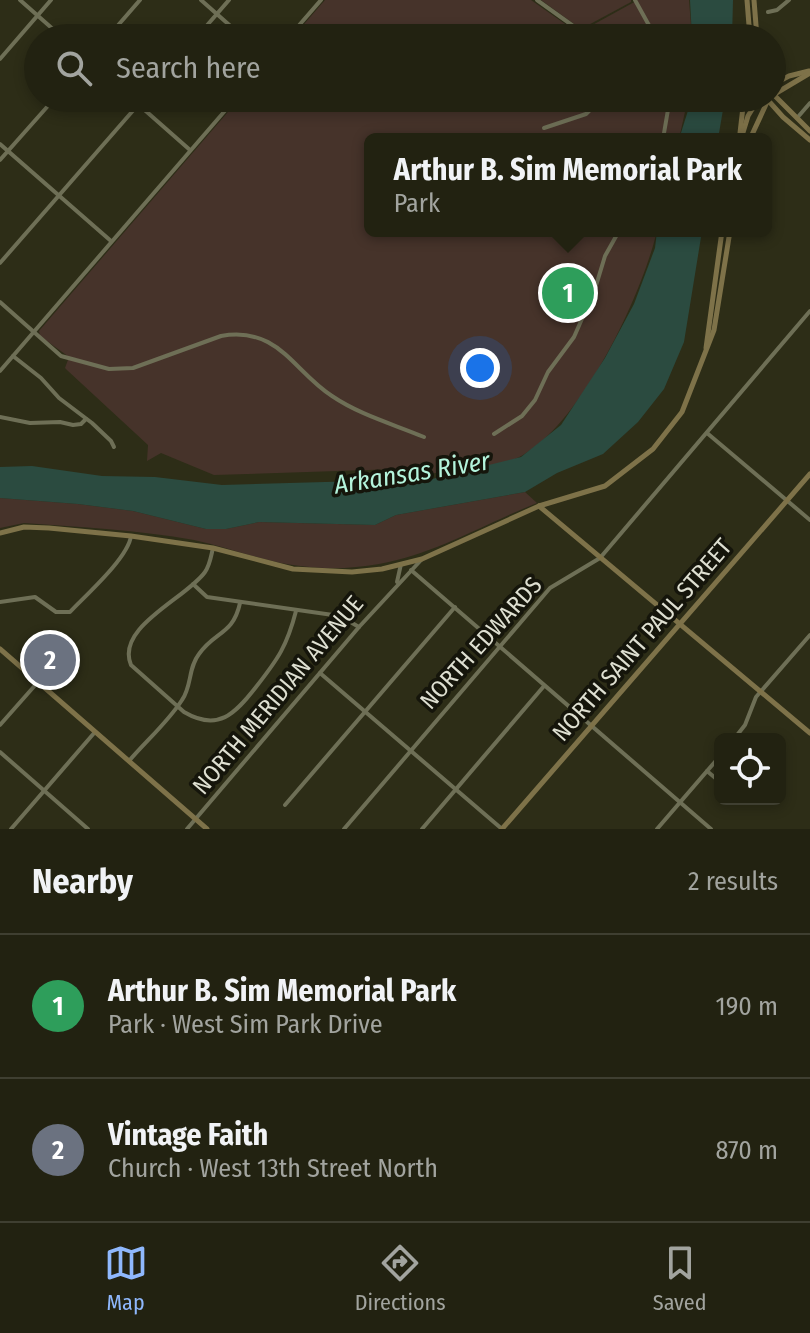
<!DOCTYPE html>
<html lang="en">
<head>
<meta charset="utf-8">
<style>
	body { margin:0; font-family:"Fira Sans Condensed",sans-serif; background:#2a2a1a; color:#f1f3f6 }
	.controls { position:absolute; right:24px; bottom:24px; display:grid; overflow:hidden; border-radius:12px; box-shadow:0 4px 12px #0003 }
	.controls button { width:72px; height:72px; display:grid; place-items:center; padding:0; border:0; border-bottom:2px solid #3f3f31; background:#221; color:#f1f3f6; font:40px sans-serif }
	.you { position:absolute; left:480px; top:368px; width:28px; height:28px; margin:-20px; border:6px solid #fff; border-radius:50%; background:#1a73e8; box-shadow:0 0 0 12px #1a73e833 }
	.badge { display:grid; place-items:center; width:52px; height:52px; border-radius:50%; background:#8fb8fd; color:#fff; font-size:26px; font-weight:700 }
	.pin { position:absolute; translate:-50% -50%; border:4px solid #fff; box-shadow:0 2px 8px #0006 }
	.popup { position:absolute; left:364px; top:133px; width:408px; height:104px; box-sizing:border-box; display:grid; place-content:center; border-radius:12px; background:#221; filter:drop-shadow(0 2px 6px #0005); font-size:26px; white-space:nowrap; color:#a2a49f }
	.popup b { font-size:30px; color:#f1f3f6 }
	.popup::after { content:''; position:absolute; left:50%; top:100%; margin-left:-16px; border:16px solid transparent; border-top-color:#221 }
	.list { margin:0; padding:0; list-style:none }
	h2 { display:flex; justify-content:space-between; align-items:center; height:104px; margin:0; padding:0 32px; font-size:34px }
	h2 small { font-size:26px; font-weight:400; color:#a2a49f }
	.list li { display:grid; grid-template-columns:52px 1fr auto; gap:24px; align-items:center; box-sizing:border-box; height:144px; padding:0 32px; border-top:2px solid #3f3f31 }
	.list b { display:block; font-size:30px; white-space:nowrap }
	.list p { margin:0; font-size:26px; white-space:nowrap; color:#a2a49f }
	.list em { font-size:26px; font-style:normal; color:#a2a49f }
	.icon { flex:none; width:44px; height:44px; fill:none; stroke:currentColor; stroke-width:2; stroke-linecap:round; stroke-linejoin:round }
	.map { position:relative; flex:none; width:810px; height:829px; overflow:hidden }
	.search { position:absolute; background:#221; box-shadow:0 4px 12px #0003; left:24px; right:24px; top:24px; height:88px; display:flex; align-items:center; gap:20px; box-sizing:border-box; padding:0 28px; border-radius:44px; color:#a2a49f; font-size:30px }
	.sheet { height:392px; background:#221 }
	nav { display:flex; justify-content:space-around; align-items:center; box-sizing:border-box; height:112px; border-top:2px solid #3f3f31; background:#221; font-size:22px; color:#a2a49f }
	nav a { display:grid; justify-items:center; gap:4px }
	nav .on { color:#8fb8fd }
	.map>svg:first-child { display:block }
	.green { fill:#46332a }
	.water { fill:#2b4b40 }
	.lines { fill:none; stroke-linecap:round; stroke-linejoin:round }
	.street { stroke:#6e6f56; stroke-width:4 }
	.secondary { stroke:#7e7249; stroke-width:5 }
	.labels { text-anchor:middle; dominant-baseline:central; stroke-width:7; stroke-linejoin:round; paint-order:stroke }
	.street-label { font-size:24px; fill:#dedfd1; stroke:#15150b }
	.water-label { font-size:26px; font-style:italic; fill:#b4f4dc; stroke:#15150b }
</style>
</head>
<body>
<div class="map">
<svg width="810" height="829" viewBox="0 0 810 829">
	<rect width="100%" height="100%" fill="#2d2d17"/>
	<g class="green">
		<polygon points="325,0 531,0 578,33 638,0 689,0 692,38 292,38"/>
		<polygon points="541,0 631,0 631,2 581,29"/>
		<path d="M240,98h448l-9,41h-309v92h287c-16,66 -74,189 -134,224 -24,14 -48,10 -71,13 -7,1 -15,6 -24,6 -9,-1 -20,-4 -30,-5l-184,6 -53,-22 -14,8 1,-16 -80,-74 -3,-3 4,-11 -29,-21 -1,-5z"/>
		<path d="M525,492l12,11c-53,21 -102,51 -158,61 -38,7 -78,5 -115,-5 -24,-6 -46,-14 -70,-19 -56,-10 -114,-13 -170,-17l-24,5v-30l78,6 55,7 73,18h20l33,-7 116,3 21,-10z"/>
	</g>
	<g class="water">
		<polygon points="690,0 733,0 732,38 692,38"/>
		<polygon points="692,98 725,98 718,139 679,139"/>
		<polygon points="657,231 702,231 684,342 664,389 638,422 603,454 557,473 525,492 396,515 375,525 259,522 226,529 206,529 133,511 78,504 0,498 0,467 32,466 102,476 155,477 222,485 432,479 521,457 561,425 605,358 634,304 655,248"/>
	</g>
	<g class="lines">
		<g class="street">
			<polyline points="20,0 63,38"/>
			<polyline points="201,0 244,38"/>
			<polyline points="537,0 590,38"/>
			<polyline points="635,0 656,38"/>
			<polyline points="768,12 777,10 789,0"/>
			<polyline points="107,38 140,0"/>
			<polyline points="196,38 229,0"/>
			<polyline points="288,38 321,0"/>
			<polyline points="0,59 51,0"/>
			<polyline points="131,98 190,150"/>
			<polyline points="797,118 810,103"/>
			<polyline points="544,128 586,114 602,98"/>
			<polyline points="663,139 670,98"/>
			<polyline points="0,144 111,241"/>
			<polyline points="0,160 55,98"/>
			<polyline points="0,263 144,98"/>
			<path d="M0,302l61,54 48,13 24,-1 88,-32c58,-10 72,35 111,60 28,19 61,28 92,41"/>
			<polyline points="13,356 41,378 59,398 92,423 111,441 114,447"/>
			<polyline points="0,371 236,98"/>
			<polyline points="0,417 30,423 60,422 73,425 81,424 86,419"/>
			<polyline points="707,433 810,520"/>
			<polyline points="494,434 522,416 535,400 548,372 574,337 595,289 605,256 619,231"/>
			<path d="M213,548c-2,8 -3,17 -8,24 -18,26 -90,55 -74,93l53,47c34,20 51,2 72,-25 22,-28 31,-41 40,-76"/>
			<polyline points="411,570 711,829"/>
			<polyline points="397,582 401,564"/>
			<polyline points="193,584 207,597 340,616 359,627"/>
			<path d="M0,602l35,-5 21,15h14c16,-17 58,-54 61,-76"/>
			<polyline points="320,673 502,829"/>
			<polyline points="0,725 38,682"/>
			<polyline points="734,739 745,725 756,697 810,635"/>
			<polyline points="0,752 88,829"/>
			<path d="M129,761c17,-20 39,-39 53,-61 10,-14 6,-32 17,-46 16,-23 34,-19 41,-51"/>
			<polyline points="707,771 720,782"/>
			<polyline points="285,805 455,607"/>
			<polyline points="11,829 95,732"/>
			<polyline points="187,829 359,627 422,559"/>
			<polyline points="344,829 550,588 600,558 810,311"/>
			<polyline points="422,829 544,686"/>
			<polyline points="657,829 720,756"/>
		</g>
		<g class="secondary">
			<polyline points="747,0 750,38"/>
			<polyline points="754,0 757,38"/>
			<polyline points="772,85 789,76 809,71"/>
			<polyline points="772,93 810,131"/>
			<polyline points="773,95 810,73"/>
			<polyline points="766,98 783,117 810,140"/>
			<polyline points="740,133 744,98"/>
			<polyline points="741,139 748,116 759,98"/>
			<polyline points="750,139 768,100"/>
			<polyline points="706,348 722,231"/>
			<polyline points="539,506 810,733"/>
			<polyline points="0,533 24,527 49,528 131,536 213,548 293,569 352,572 382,569 422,559 539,506 605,486 653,449 682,412 714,330 730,231"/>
			<polyline points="0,649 207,829"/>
			<polyline points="502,829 810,474"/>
		</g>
	</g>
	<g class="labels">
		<g class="street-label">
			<text transform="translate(642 640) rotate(-49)">NORTH SAINT PAUL STREET</text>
			<text transform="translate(481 643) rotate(-48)">NORTH EDWARDS</text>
			<text transform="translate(278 695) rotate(-50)">NORTH MERIDIAN AVENUE</text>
		</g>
		<g class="water-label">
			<text transform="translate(412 473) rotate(-9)">Arkansas River</text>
		</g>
	</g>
</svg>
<div class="controls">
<button><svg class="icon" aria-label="locate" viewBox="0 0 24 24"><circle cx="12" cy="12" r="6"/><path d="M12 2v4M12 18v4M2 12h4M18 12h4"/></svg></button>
</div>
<div class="you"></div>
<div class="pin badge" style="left:568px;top:293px;background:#2e9e5b">1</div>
<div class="popup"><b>Arthur B. Sim Memorial Park</b>Park</div>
<div class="pin badge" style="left:50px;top:660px;background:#6b7280">2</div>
<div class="search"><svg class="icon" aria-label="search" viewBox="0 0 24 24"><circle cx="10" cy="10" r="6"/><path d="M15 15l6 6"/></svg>Search here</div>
</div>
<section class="sheet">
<h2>Nearby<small>2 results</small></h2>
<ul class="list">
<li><span class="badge" style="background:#2e9e5b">1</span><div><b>Arthur B. Sim Memorial Park</b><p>Park · West Sim Park Drive</p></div><em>190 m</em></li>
<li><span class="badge" style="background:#6b7280">2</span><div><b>Vintage Faith</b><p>Church · West 13th Street North</p></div><em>870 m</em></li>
</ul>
</section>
<nav>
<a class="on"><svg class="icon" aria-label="map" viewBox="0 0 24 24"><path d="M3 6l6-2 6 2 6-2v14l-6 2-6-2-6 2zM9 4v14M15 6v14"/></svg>Map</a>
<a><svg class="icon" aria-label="directions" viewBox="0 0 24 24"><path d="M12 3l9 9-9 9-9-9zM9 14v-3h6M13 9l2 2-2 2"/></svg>Directions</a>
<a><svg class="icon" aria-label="saved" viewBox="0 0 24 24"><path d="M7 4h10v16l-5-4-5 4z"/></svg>Saved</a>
</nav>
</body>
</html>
